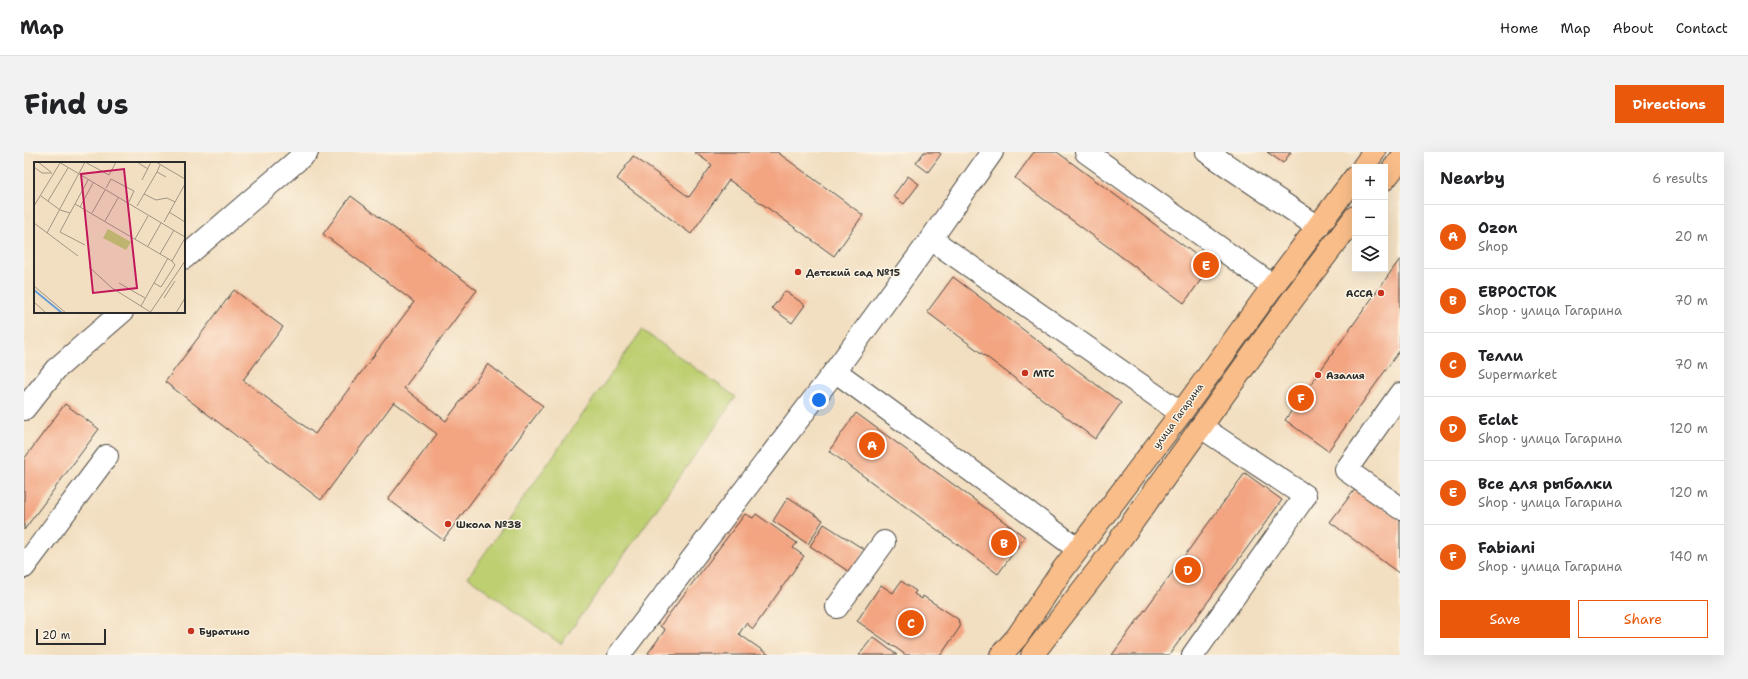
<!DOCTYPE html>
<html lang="en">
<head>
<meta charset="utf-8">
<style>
	body { margin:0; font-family:"Shantell Sans",sans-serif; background:#f2f2f2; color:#202124 }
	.controls { position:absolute; right:12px; top:12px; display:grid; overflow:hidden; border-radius:0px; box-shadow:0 4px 16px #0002 }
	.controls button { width:36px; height:36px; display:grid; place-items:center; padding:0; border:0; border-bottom:1px solid #e0e0e0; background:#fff; color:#202124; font:20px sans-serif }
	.scale { position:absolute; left:12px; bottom:10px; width:70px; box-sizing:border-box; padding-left:4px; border:2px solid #2b2b2b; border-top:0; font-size:11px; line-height:14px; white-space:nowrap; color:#2b2b2b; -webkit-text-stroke:3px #fcf5e5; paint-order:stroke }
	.you { position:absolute; left:795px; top:248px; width:14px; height:14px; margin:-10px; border:3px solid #fff; border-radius:50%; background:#1a73e8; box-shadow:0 0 0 6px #1a73e833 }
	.badge { display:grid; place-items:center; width:26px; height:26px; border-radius:50%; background:#ea580c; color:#fff; font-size:13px; font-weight:700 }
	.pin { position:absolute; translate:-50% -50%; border:2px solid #fff; box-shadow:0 1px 4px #0006 }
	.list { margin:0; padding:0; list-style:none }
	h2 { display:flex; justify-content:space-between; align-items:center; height:52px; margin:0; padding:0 16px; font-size:17px }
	h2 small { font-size:13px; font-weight:400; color:#757577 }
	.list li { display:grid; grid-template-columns:26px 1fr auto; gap:12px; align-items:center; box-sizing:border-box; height:64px; padding:0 16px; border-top:1px solid #e0e0e0 }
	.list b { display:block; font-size:15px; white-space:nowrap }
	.list p { margin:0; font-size:13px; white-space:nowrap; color:#757577 }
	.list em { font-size:13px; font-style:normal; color:#757577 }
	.actions { display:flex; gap:8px; padding:12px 16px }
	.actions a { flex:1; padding:9px 0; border:1px solid #ea580c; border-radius:0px; text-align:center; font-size:14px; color:#ea580c }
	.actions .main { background:#ea580c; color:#fff }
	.icon { flex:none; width:22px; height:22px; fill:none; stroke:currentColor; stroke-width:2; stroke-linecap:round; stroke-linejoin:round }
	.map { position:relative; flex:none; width:1376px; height:503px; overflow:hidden; border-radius:0px }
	header { display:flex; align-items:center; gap:24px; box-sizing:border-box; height:56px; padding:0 20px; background:#fff; border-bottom:1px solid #e0e0e0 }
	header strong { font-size:19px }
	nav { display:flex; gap:22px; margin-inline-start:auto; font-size:14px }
	.intro { display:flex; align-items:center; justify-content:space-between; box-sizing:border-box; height:96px; padding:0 24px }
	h1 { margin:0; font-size:28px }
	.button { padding:10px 18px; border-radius:0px; background:#ea580c; color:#fff; font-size:14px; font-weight:700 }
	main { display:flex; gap:24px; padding:0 24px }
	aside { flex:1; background:#fff; border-radius:0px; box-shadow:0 4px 16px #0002 }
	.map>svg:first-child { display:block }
	.pitch { fill:#becf72; stroke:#747d4e }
	.building { fill:#f3a582 }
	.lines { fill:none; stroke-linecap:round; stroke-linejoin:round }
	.minor-casing { stroke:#494641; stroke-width:24 }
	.major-casing { stroke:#494641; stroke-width:24 }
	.minor { stroke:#fff; stroke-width:22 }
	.major { stroke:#f9bd89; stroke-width:22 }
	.poi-dot { fill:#c8321e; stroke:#fcf5e5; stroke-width:1.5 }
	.labels { text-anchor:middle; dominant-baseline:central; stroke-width:3; stroke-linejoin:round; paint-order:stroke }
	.poi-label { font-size:10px; font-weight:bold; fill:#2b2b2b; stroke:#fcf5e5; text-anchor:start }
	.street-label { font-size:10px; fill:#2b2b2b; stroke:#fcf5e5 }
	.inset-river { fill:none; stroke:#699dd5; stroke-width:2 }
	.inset-road { fill:none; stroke:#a29684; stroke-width:1 }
	.view { fill:#c2185b; fill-opacity:0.15; stroke:#c2185b; stroke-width:2 }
	.inset-edge { fill:none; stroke:#2b2b2b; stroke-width:2 }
</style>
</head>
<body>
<header>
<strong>Map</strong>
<nav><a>Home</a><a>Map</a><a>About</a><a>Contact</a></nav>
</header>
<div class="intro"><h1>Find us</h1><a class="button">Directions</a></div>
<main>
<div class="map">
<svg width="1376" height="503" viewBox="0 0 1376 503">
	<rect width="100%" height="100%" fill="#fcf5e5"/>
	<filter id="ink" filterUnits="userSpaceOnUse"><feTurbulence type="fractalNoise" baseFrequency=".025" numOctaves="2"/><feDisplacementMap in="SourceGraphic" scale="8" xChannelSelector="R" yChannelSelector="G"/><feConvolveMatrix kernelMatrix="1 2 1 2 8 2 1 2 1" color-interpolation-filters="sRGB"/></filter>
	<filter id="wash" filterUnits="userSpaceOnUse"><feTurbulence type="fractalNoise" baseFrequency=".012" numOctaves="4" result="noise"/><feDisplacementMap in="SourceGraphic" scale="16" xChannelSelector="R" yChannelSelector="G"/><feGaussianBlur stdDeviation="0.9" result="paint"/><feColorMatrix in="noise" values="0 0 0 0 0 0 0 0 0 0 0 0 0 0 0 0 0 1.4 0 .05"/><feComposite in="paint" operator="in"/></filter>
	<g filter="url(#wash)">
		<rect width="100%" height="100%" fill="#f2dec0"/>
		<polygon class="pitch" points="618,178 712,245 537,492 444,425"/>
		<g id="blocks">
			<g class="building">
				<polygon points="670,0 753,0 839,63 810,104 705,28 667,82 593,27 609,4 665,45 688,13"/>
				<polygon points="900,0 914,0 917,2 904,20 892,11"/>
				<polygon points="1010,0 1033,0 1187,114 1160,151 991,26"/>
				<polygon points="1243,0 1267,0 1259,11"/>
				<polygon points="884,24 895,32 880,52 869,44"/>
				<polygon points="327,44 453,138 380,236 422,269 464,212 519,254 419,388 364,347 413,282 370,250 297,348 141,230 210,138 259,175 219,228 291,282 390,150 299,82"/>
				<polygon points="1376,107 1376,198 1304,299 1261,268"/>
				<polygon points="929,125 1097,251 1071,287 903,160"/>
				<polygon points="761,139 781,153 768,171 748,156"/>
				<polygon points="41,252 75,277 0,378 0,307"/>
				<polygon points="832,261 1001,385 974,422 805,299"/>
				<polygon points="1221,321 1258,348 1145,503 1088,503"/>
				<polygon points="1332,336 1376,368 1376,422 1306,370"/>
				<polygon points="764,345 799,368 784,392 749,369"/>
				<polygon points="721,362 729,366 732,362 773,391 769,396 780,404 729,477 722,471 715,482 745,503 627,503 624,501 641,478 636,474"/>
				<polygon points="800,372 841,398 827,421 786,394"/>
				<polygon points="877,429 892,439 890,442 898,447 899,444 934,467 936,475 917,503 882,503 833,469 857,433 869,441"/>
				<polygon points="849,485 873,503 835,503"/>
			</g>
		</g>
	</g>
	<g filter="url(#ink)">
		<use href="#blocks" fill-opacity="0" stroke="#494641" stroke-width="1"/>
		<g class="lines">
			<defs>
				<g id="minor">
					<polyline points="1062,0 1249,134"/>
					<polyline points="1183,0 1294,75"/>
					<polyline points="907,87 1157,261"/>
					<polyline points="160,106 283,0"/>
					<polyline points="811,219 1054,397"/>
					<polyline points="1376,242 1322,318 1376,356"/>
					<polyline points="0,257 32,217 98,160"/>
					<polyline points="0,415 83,304"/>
					<polyline points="813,455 860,390"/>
					<polyline points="595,503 811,219 907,87 968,0"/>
					<polyline points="1169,503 1281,344 1177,275"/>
				</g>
				<g id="major">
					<polyline points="1339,15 1350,0"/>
					<polyline points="1361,27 1376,8"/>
					<polyline points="977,503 993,485 1037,420 1157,261 1249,134 1331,25"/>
					<polyline points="1008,503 1077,414 1268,148 1331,65"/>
				</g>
			</defs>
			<use href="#minor" class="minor-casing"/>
			<use href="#major" class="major-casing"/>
			<use href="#minor" class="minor"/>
			<use href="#major" class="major"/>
		</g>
	</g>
	<g class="poi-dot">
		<circle cx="774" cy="120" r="4"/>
		<circle cx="1357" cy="141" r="4"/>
		<circle cx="1001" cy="221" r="4"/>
		<circle cx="1294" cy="223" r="4"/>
		<circle cx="424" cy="372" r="4"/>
		<circle cx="167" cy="479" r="4"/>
	</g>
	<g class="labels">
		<g class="poi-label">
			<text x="782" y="120">Детский сад №15</text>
			<text x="1349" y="141" text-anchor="end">АССА</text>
			<text x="1009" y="221">МТС</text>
			<text x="1302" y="223">Азалия</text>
			<text x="432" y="372">Школа №38</text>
			<text x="175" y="479">Буратино</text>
		</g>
		<g class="street-label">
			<text transform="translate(1154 264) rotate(-54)">улица Гагарина</text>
		</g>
	</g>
	<g transform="translate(10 10)">
		<rect width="151" height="151" fill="#f2dec0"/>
		<path d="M74,67l23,13 -5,8 -23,-12z" fill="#becf72"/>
		<path class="inset-river" d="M0,128l28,23"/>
		<path class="inset-road" d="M4,0l13,10M25,0l126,75M51,0l24,13 7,-13M103,0l11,7M122,0l29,17M126,3l-3,7 9,5M0,5l8,6h10M108,18l9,-18M72,26l5,-9 23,12 -5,11M110,32l12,6 11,-2 8,4M7,34l19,14 10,3 5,-9 97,57 3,4 -14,22 -7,-4M14,39l20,-33M41,42l13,-24M0,44l26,-43M103,44l20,-34M46,45l13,-24M135,50l16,10M36,51l-10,19 25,13M58,51l13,-23M71,59l13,-23M130,60l21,-38M0,61l44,33M13,71l38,-71M101,77l13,-23M114,84l13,-23M126,92l14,-24M138,99l13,-23M55,105l23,21 40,25M85,121l26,15M0,124l32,27M130,136l11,-17M0,140l12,11M107,144l27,-48M116,151l35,-52M142,151l9,-15"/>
		<path class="view" d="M90,7l13,119 -44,5 -12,-119z"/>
		<rect width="151" height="151" class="inset-edge"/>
	</g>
</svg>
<div class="controls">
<button>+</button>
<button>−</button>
<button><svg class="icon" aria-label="layers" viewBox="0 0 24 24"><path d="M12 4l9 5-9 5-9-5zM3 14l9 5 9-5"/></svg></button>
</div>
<div class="scale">20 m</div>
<div class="you"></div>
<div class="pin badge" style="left:848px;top:293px">A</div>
<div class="pin badge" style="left:980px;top:391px">B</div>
<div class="pin badge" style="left:887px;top:471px">C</div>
<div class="pin badge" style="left:1164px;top:418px">D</div>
<div class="pin badge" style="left:1182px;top:113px">E</div>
<div class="pin badge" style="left:1277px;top:246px">F</div>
</div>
<aside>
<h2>Nearby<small>6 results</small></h2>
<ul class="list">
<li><span class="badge">A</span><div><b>Ozon</b><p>Shop</p></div><em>20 m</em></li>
<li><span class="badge">B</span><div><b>ЕВРОСТОК</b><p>Shop · улица Гагарина</p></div><em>70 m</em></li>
<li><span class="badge">C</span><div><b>Телли</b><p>Supermarket</p></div><em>70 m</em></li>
<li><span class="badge">D</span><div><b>Eclat</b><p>Shop · улица Гагарина</p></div><em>120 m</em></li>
<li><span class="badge">E</span><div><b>Все для рыбалки</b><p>Shop · улица Гагарина</p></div><em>120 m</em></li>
<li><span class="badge">F</span><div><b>Fabiani</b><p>Shop · улица Гагарина</p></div><em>140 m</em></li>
</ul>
<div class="actions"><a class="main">Save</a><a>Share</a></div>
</aside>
</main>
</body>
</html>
